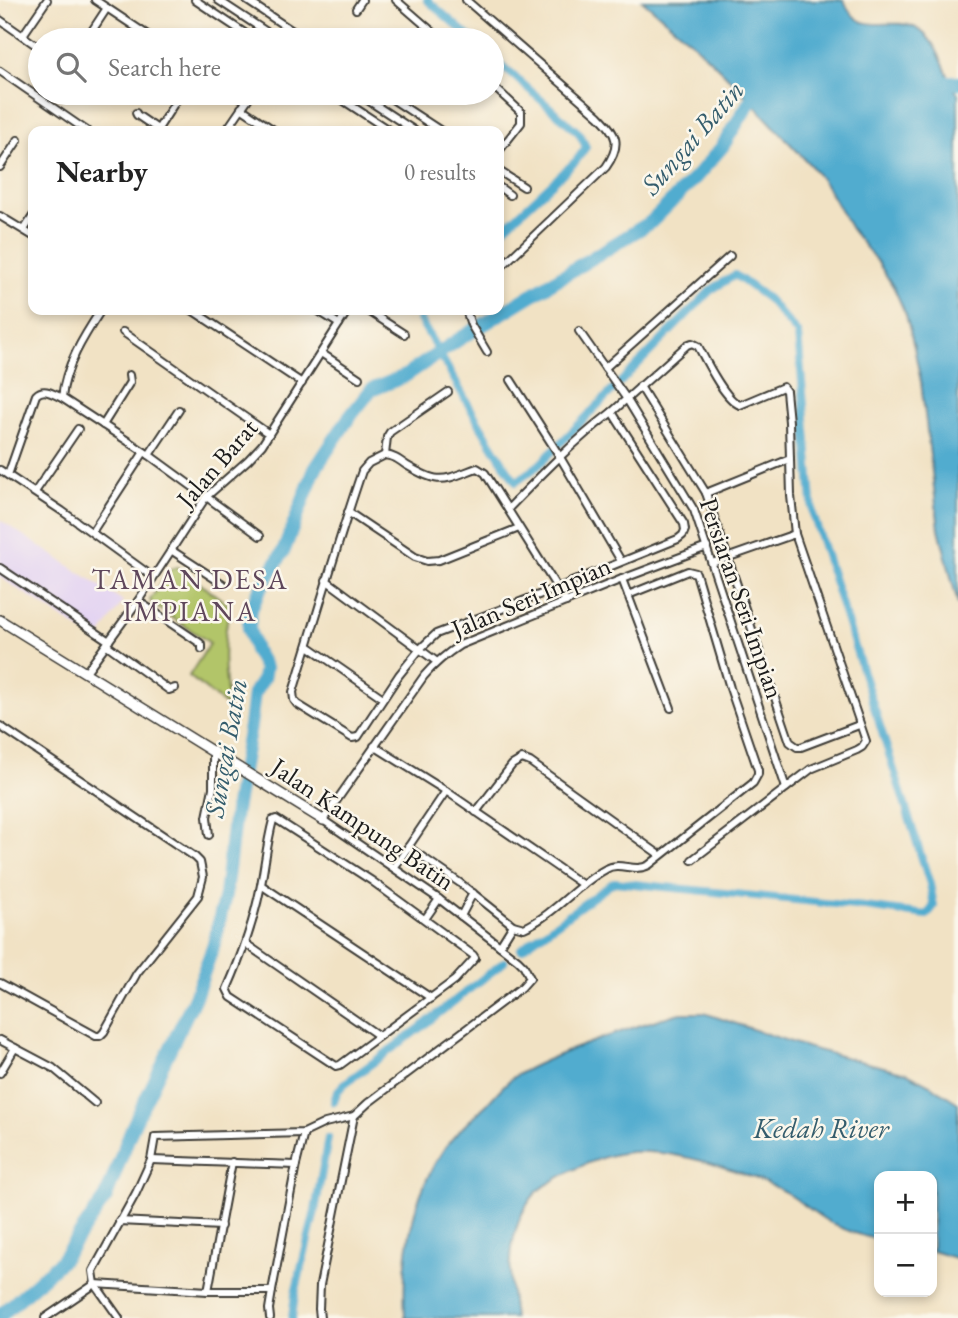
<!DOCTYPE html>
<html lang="en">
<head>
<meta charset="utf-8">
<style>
	body { margin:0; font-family:"EB Garamond",serif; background:#f6f6f6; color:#222 }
	.controls { position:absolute; right:21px; bottom:21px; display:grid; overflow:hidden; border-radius:14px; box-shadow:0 4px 10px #0003 }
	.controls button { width:63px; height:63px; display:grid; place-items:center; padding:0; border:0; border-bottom:2px solid #e0e0e0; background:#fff; color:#222; font:35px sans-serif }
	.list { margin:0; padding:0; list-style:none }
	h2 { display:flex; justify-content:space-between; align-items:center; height:91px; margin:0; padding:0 28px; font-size:30px }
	h2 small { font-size:23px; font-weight:400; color:#767676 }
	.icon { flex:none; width:38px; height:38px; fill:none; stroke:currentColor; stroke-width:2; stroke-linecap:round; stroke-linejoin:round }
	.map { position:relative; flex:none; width:958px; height:1318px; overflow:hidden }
	.search { position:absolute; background:#fff; box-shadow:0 4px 10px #0003; left:28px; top:28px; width:476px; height:77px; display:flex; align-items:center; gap:18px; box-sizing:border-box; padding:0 24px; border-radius:38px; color:#767676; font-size:26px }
	.panel { position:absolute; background:#fff; box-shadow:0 4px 10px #0003; left:28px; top:126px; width:476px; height:189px; border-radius:14px }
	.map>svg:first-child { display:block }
	.built { fill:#e3d3f2 }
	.green { fill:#b2c569; stroke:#677042; stroke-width:2 }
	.water { fill:#51accf; stroke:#366476; stroke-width:2 }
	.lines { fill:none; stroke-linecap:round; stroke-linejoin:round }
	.canal { stroke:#51accf; stroke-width:8 }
	.river { stroke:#51accf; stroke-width:14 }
	.street-casing { stroke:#3c3a35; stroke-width:10 }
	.secondary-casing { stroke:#3c3a35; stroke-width:12 }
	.street { stroke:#fff; stroke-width:6 }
	.secondary { stroke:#fff; stroke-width:9 }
	.labels { text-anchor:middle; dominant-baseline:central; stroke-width:5; stroke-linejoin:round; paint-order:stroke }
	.street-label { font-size:26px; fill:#1c1c1c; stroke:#fbf7ec }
	.water-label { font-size:28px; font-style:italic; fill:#345d6d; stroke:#fbf7ec }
	.neighbourhood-label { font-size:28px; letter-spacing:2px; fill:#5f475b; stroke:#fbf7ec }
</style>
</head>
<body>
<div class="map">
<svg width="958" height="1318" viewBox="0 0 958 1318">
	<rect width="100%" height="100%" fill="#fbf7ec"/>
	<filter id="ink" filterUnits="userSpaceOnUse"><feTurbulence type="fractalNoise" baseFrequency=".0143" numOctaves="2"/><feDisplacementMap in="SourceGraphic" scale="14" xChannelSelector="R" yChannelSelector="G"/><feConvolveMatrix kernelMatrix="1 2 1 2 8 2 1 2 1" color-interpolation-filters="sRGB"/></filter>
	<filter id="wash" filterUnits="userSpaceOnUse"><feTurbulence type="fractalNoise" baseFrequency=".00686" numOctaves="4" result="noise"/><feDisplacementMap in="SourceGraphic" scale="28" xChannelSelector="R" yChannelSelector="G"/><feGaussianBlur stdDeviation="1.57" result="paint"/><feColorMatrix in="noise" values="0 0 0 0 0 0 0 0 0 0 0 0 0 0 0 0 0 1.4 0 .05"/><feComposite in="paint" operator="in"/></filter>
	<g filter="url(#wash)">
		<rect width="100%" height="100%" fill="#f1e2c4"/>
		<polygon class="built" points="0,520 123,601 97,641 0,577"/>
		<path class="green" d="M178,567l52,39c-9,39 -6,64 -1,102l-40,-32 21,-33 -58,-39 -2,-4 20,-31z"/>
		<g class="water">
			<path d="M642,0h202c14,39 45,16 70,27 26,12 29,46 44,67v511l-19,-76 -18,-147 -7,-35 -8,-32 -12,-27 -15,-24 -28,-35 -24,-42 -15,-20 -86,-92 -32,-31z"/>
			<path d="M680,1013h24l105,35 98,25 25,13 26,17v156l-26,-8v-75h-53v64c-17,-4 -34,-9 -50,-18 -15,-9 -29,-21 -44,-30 -39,-21 -111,-43 -154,-40 -24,2 -50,13 -71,25 -8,5 -19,10 -26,18 -28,34 -26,82 -20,123h-109c-3,-58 5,-120 39,-169 11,-16 27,-30 41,-43 8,-8 16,-19 26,-27 18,-13 41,-21 62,-30 35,-13 71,-26 107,-36z"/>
		</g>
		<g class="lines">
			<g class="canal">
				<polyline points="427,0 473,40"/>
				<polyline points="492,57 579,133 586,147 576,161 499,233"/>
				<path d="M421,310l-1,10c33,54 60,111 96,162l23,-17 172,-175 24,-15 33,24 30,35 15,180 117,370 4,22 -7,9 -62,-8 -251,-25 -93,67"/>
				<polyline points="334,1102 337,1092 344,1084 420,1028 504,962"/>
				<polyline points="292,1318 295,1294 315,1211 328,1138"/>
			</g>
			<g class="river">
				<polyline points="933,89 951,82 958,83"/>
				<polyline points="0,1316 61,1261 106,1197 132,1128 195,997 214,944 225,895 235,811 250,726 254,693 263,679 265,668 255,650 249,629 250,612 258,593 284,550 315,469 348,419 371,390 405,376 458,340 651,222 695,178 722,147 751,100 765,90"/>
			</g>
		</g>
	</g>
	<g filter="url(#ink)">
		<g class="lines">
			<defs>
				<g id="street">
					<polyline points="95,0 155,40"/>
					<polyline points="195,0 255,40"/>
					<polyline points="218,0 279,40"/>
					<polyline points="246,0 306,40"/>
					<polyline points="396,0 442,40"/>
					<path d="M466,0l133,116c18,18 23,28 7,51l-107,102"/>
					<polyline points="356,9 362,0"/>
					<polyline points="0,20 40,48"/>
					<polyline points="23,35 47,0"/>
					<polyline points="86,40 107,8"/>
					<polyline points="0,71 87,131"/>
					<polyline points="492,85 521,112 521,123 499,151"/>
					<polyline points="106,93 114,96 117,93"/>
					<polyline points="234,93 246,101"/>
					<polyline points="332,93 390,131"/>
					<polyline points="357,93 415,131"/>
					<polyline points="383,93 441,131"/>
					<polyline points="241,108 275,131"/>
					<polyline points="136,113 137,115 159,130"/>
					<polyline points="158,129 181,93"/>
					<polyline points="226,131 252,93"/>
					<polyline points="0,167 18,140"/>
					<polyline points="499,171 524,187"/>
					<polyline points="499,187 510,195"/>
					<polyline points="0,216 33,236"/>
					<polyline points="24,230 33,216"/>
					<path d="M101,310c-17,26 -36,56 -39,88l87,57 111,81"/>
					<polyline points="192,310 302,383"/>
					<polyline points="317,310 339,324"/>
					<polyline points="367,310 404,334"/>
					<polyline points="466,310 471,325 487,352"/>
					<polyline points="579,331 626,398 694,510 786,788"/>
					<polyline points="123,332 269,434"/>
					<polyline points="321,353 359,378"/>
					<polyline points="605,368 730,256"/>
					<polyline points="511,380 557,452 621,561"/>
					<polyline points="640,386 706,493 790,742 797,747 801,747 859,725"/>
					<polyline points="103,425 130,382 129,375"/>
					<polyline points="149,455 179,410"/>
					<polyline points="385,455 387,437 390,432 448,392"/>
					<polyline points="0,470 62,511 153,577"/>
					<path d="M8,475l28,-80c8,-8 17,-1 26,3"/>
					<polyline points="35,492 78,429"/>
					<polyline points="706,493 790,459"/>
					<path d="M508,509c33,-34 66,-68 104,-97"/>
					<polyline points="348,512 415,557 427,561 439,560 519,528"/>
					<polyline points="92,532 144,452"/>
					<polyline points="171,550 223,584"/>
					<polyline points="712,563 795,534"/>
					<polyline points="0,568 109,641"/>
					<polyline points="622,579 671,708"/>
					<polyline points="326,580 437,662"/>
					<polyline points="138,601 200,643 202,645 202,649"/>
					<path d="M566,602c-27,-43 -54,-86 -81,-129l-8,-5c-36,13 -37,17 -71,-3 -7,-5 -12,-9 -21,-10l-16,8 -7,8c-25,73 -46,147 -69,221l1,8 3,4 55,34 6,-1 41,-62 21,-26 16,-15 121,-46 121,-49 5,-4 2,-5 -1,-6 -72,-112 75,-67 5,-2 6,3c8,15 27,54 42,59l43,-18 3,4 3,31 2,74 4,38 71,207 -4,6 -5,3 -46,19 -119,91"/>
					<polyline points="107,645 169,690 175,688"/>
					<polyline points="308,646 383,698"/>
					<polyline points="86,672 138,601 206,497 248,460 262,445 348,310"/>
					<polyline points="0,726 195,857 200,862 203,877 198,896 137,973 104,1032 100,1036 96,1036 0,983"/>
					<polyline points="374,746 446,791 583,885"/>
					<polyline points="476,812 512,765 522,759 530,762 660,855"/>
					<path d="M276,819l96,62 101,74 2,3 -20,22 -115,85 -4,1 -105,-69 -4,-8c15,-34 27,-68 34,-104 4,-22 6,-42 12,-65z"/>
					<polyline points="209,835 207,817 213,788 213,750"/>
					<path d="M408,847l52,36 53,42 11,3c31,-14 52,-43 82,-59 13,-8 29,4 43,-4l104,-82 5,-9v-4l-28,-82 -34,-115 -8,-2 -60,24"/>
					<polyline points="394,868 446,791"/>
					<polyline points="261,885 431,998"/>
					<polyline points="461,916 473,893"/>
					<polyline points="425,919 439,899"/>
					<polyline points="246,944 379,1036"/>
					<polyline points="500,946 513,925"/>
					<polyline points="0,1040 53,1068 95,1103"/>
					<polyline points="0,1073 15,1048"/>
					<polyline points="151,1160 296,1165"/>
					<polyline points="119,1221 221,1226"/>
					<polyline points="95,1284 208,1291 272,1291"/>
					<polyline points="208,1291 232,1162"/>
					<polyline points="45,1318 95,1284"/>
					<polyline points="119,1318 95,1284 93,1271 136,1193 151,1160 155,1137 304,1133 325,1123 354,1116"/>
					<polyline points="270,1318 269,1309 272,1291 296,1165 304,1133"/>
					<path d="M320,1318l-1,-9 1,-24 34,-169 14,-13 154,-116 8,-9 -6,-12 -6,-6 -79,-61 -116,-79 101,-144c11,-13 22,-22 36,-31l162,-66 85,-32"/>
				</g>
				<polyline id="secondary" points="0,620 323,820"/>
			</defs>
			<use href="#street" class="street-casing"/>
			<use href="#secondary" class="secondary-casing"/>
			<use href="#street" class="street"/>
			<use href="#secondary" class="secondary"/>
		</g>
	</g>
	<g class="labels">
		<g class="street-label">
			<text transform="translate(217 463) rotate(-49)">Jalan Barat</text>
			<text transform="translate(531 597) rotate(-23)">Jalan Seri Impian</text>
			<text transform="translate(742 598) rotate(71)">Persiaran Seri Impian</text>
			<text transform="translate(363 824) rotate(34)">Jalan Kampung Batin</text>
		</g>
		<g class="water-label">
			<text transform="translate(692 137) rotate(-49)">Sungai Batin</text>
			<text transform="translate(225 748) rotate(-80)">Sungai Batin</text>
			<text x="821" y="1128">Kedah River</text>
		</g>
		<g class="neighbourhood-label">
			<text x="190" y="579">TAMAN DESA<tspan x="190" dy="32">IMPIANA</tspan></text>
		</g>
	</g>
</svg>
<div class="controls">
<button>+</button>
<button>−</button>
</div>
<div class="search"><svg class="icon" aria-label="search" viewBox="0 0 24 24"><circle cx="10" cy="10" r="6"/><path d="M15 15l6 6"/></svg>Search here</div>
<section class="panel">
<h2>Nearby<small>0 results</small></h2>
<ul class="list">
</ul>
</section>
</div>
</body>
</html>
